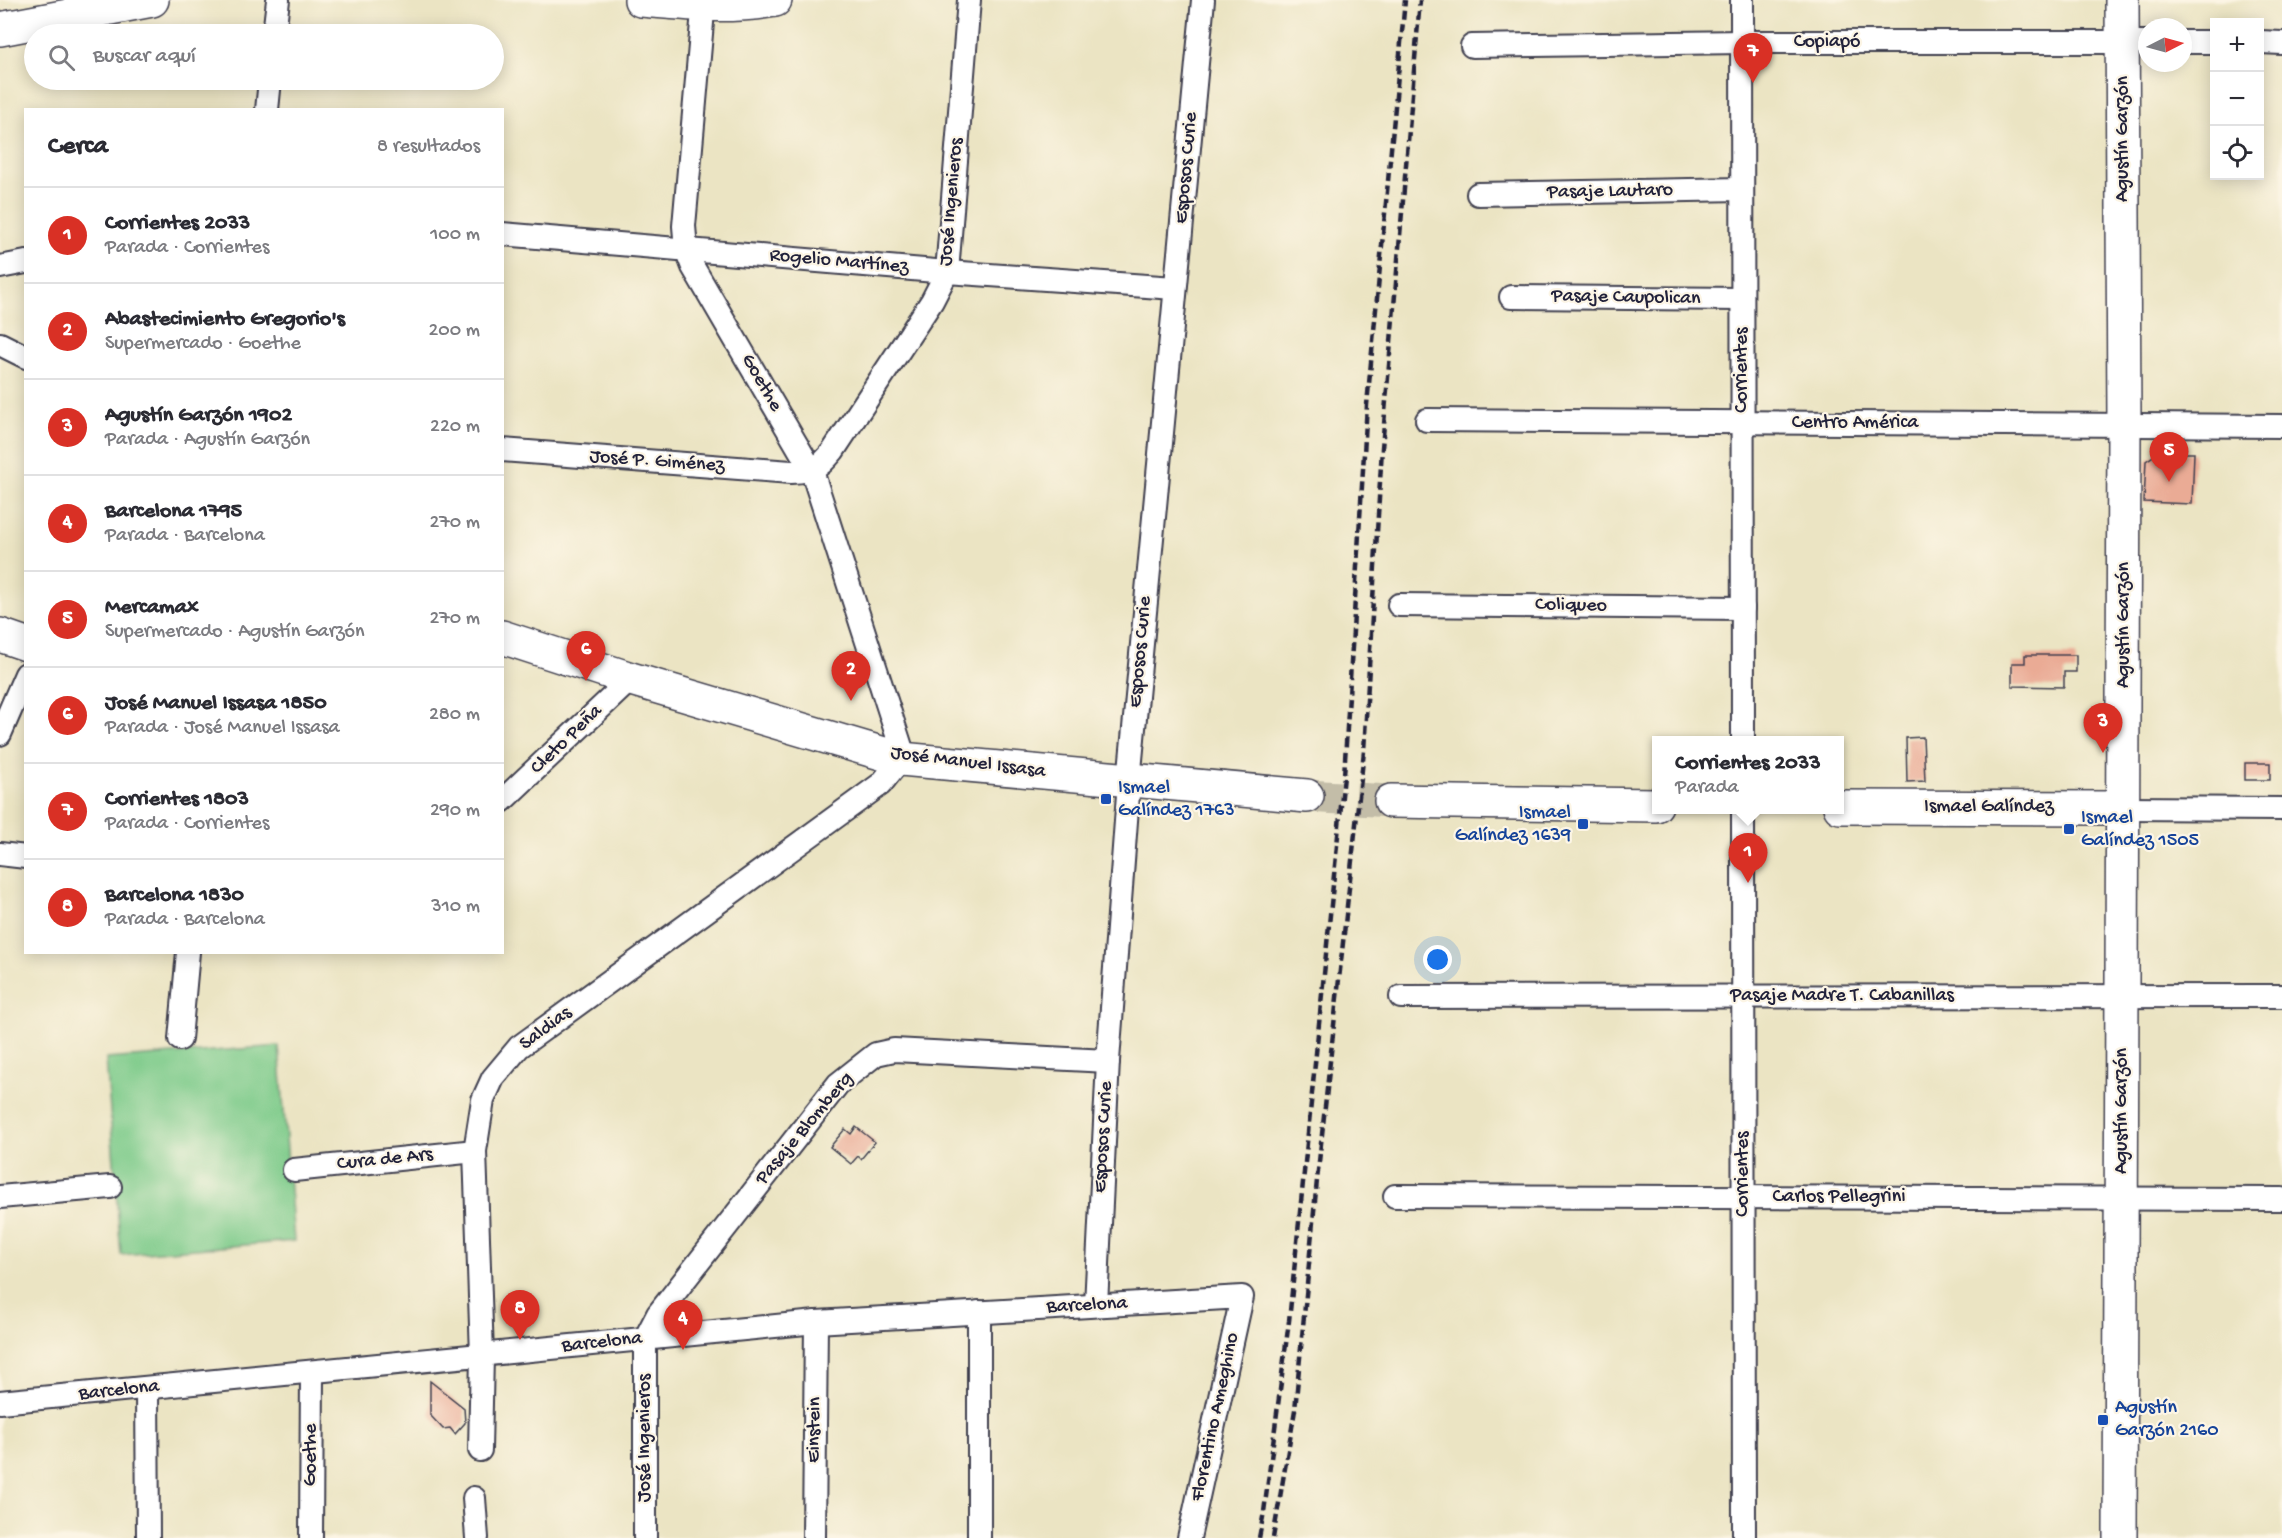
<!DOCTYPE html>
<html lang="es">
<head>
<meta charset="utf-8">
<style>
	body { margin:0; font-family:"Gochi Hand",sans-serif; background:#f2f2f3; color:#2b2b33 }
	.controls { position:absolute; right:18px; top:18px; display:grid; overflow:hidden; border-radius:0px; box-shadow:0 3px 15px #0003 }
	.controls button { width:54px; height:54px; display:grid; place-items:center; padding:0; border:0; border-bottom:2px solid #e1e1e2; background:#fff; color:#2b2b33; font:30px sans-serif }
	.compass { position:absolute; left:2138px; top:18px; width:54px; height:54px; border-radius:50%; background:#fff; box-shadow:0 3px 15px #0003; rotate:84deg }
	.you { position:absolute; left:1438px; top:960px; width:21px; height:21px; margin:-15px; border:4px solid #fff; border-radius:50%; background:#1a73e8; box-shadow:0 0 0 9px #1a73e833 }
	.badge { display:grid; place-items:center; width:39px; height:39px; border-radius:50%; background:#d93025; color:#fff; font-size:20px; font-weight:700 }
	.pin { position:absolute; translate:-50% -50px; filter:drop-shadow(0 2px 3px #0008) }
	.pin::after { content:''; position:absolute; top:32px; width:21px; height:18px; background:inherit; clip-path:polygon(0 0,100% 0,50% 100%) }
	.popup { position:absolute; left:1652px; top:736px; width:192px; height:78px; box-sizing:border-box; display:grid; place-content:center; border-radius:0px; background:#fff; filter:drop-shadow(0 2px 4px #0005); font-size:20px; white-space:nowrap; color:#7c7c81 }
	.popup b { font-size:22px; color:#2b2b33 }
	.popup::after { content:''; position:absolute; left:50%; top:100%; margin-left:-12px; border:12px solid transparent; border-top-color:#fff }
	.list { margin:0; padding:0; list-style:none }
	h2 { display:flex; justify-content:space-between; align-items:center; height:78px; margin:0; padding:0 24px; font-size:26px }
	h2 small { font-size:20px; font-weight:400; color:#7c7c81 }
	.list li { display:grid; grid-template-columns:39px 1fr auto; gap:18px; align-items:center; box-sizing:border-box; height:96px; padding:0 24px; border-top:2px solid #e1e1e2 }
	.list b { display:block; font-size:22px; white-space:nowrap }
	.list p { margin:0; font-size:20px; white-space:nowrap; color:#7c7c81 }
	.list em { font-size:20px; font-style:normal; color:#7c7c81 }
	.icon { flex:none; width:33px; height:33px; fill:none; stroke:currentColor; stroke-width:2; stroke-linecap:round; stroke-linejoin:round }
	.map { position:relative; flex:none; width:2282px; height:1538px; overflow:hidden }
	.search { position:absolute; background:#fff; box-shadow:0 3px 15px #0003; left:24px; top:24px; width:480px; height:66px; display:flex; align-items:center; gap:15px; box-sizing:border-box; padding:0 21px; border-radius:33px; color:#7c7c81; font-size:22px }
	.panel { position:absolute; background:#fff; box-shadow:0 3px 15px #0003; left:24px; top:108px; width:480px; height:846px; border-radius:0px }
	.map>svg:first-child { display:block }
	.green { fill:#7cca89; stroke:#4f7662; stroke-width:1.5 }
	.building { fill:#eaab95 }
	.lines { fill:none; stroke-linecap:round; stroke-linejoin:round }
	.secondary-tunnel { stroke:#c3bda8; stroke-width:33; stroke-dasharray:33 16; stroke-linecap:butt }
	.minor-casing { stroke:#403f4f; stroke-width:26 }
	.secondary-casing { stroke:#403f4f; stroke-width:36 }
	.minor { stroke:#fff; stroke-width:22 }
	.secondary { stroke:#fff; stroke-width:33 }
	.rail { stroke:#22223b; stroke-width:4.5; stroke-dasharray:9 4.5; stroke-linecap:butt }
	.transit-dot { fill:#1a4fb4; stroke:#fcf5e5; stroke-width:2 }
	.labels { text-anchor:middle; dominant-baseline:central; stroke-width:4.5; stroke-linejoin:round; paint-order:stroke }
	.street-label { font-size:20px; fill:#22223b; stroke:#fcf5e5 }
	.transit-label { font-size:20px; fill:#164399; stroke:#fcf5e5; text-anchor:start }
</style>
</head>
<body>
<div class="map">
<svg width="2282" height="1538" viewBox="0 0 2282 1538">
	<rect width="100%" height="100%" fill="#fcf5e5"/>
	<filter id="ink" filterUnits="userSpaceOnUse"><feTurbulence type="fractalNoise" baseFrequency=".0167" numOctaves="2"/><feDisplacementMap in="SourceGraphic" scale="12" xChannelSelector="R" yChannelSelector="G"/><feConvolveMatrix kernelMatrix="1 2 1 2 8 2 1 2 1" color-interpolation-filters="sRGB"/></filter>
	<filter id="wash" filterUnits="userSpaceOnUse"><feTurbulence type="fractalNoise" baseFrequency=".008" numOctaves="4" result="noise"/><feDisplacementMap in="SourceGraphic" scale="24" xChannelSelector="R" yChannelSelector="G"/><feGaussianBlur stdDeviation="1.35" result="paint"/><feColorMatrix in="noise" values="0 0 0 0 0 0 0 0 0 0 0 0 0 0 0 0 0 1.4 0 .05"/><feComposite in="paint" operator="in"/></filter>
	<g filter="url(#wash)">
		<rect width="100%" height="100%" fill="#ebe4c3"/>
		<polygon class="green" points="279,1046 294,1241 121,1255 106,1059"/>
		<g id="blocks">
			<g class="building">
				<polygon points="2158,453 2194,453 2192,504 2144,502 2146,461"/>
				<polygon points="2025,655 2076,655 2076,672 2064,672 2064,687 2012,686 2012,663 2025,663"/>
				<polygon points="1923,737 1925,781 1907,782 1906,738"/>
				<rect x="2245" y="763" width="25" height="17"/>
				<polygon points="856,1127 875,1142 861,1159 858,1156 851,1164 830,1147 845,1129 851,1134"/>
				<polygon points="430,1381 464,1408 465,1423 455,1434 450,1428 443,1429 430,1415"/>
			</g>
		</g>
	</g>
	<g filter="url(#ink)">
		<use href="#blocks" fill-opacity="0" stroke="#403f4f" stroke-width="1.5"/>
		<g class="lines">
			<polyline class="secondary-tunnel" points="1307,796 1391,801"/>
			<defs>
				<g id="minor">
					<polyline points="1742,0 1743,740"/>
					<polyline points="274,34 278,0"/>
					<polyline points="2183,42 2214,42"/>
					<polyline points="2260,42 2282,43"/>
					<polyline points="1472,46 1743,42 2147,42"/>
					<polyline points="267,110 270,80"/>
					<polyline points="1478,194 1742,189"/>
					<polyline points="502,234 947,272 1175,288"/>
					<polyline points="0,267 26,262"/>
					<polyline points="1511,297 1742,299"/>
					<polyline points="0,344 26,357"/>
					<polyline points="1427,420 2282,426"/>
					<path d="M502,450l289,22c24,-1 27,-3 42,-21l99,-150 15,-29 22,-272"/>
					<polyline points="1399,605 1743,608"/>
					<polyline points="0,734 26,674"/>
					<polyline points="502,801 631,679"/>
					<polyline points="2123,808 2282,809"/>
					<polyline points="1743,810 1744,1538"/>
					<polyline points="0,854 26,857"/>
					<polyline points="1401,997 2282,996"/>
					<polyline points="180,1039 188,952"/>
					<polyline points="294,1170 475,1151"/>
					<polyline points="1395,1196 2282,1199"/>
					<polyline points="0,1197 110,1187"/>
					<polyline points="1096,1305 1108,1061 1129,781 1203,0"/>
					<polyline points="979,1312 979,1538"/>
					<polyline points="147,1388 148,1538"/>
					<polyline points="0,1402 816,1322 1242,1297 1189,1538"/>
					<polyline points="480,1450 482,1355 475,1151 483,1100 493,1078 519,1047 881,784 901,759 901,747 812,471 693,267 686,249 684,226 704,0"/>
					<polyline points="474,1498 477,1538"/>
					<polyline points="311,1538 312,1372"/>
					<polyline points="645,1538 645,1339 658,1314 838,1084 876,1054 894,1050 1108,1061"/>
					<polyline points="814,1538 816,1322"/>
				</g>
				<g id="secondary">
					<path d="M641,0c45,4 89,8 134,0"/>
					<polyline points="0,29 152,0"/>
					<polyline points="0,635 26,644"/>
					<polyline points="502,637 631,679 901,759 1307,796"/>
					<polyline points="1391,801 1656,805"/>
					<polyline points="1840,807 2123,808"/>
					<polyline points="2120,1538 2124,425 2122,0"/>
				</g>
			</defs>
			<use href="#minor" class="minor-casing"/>
			<use href="#secondary" class="secondary-casing"/>
			<use href="#minor" class="minor"/>
			<use href="#secondary" class="secondary"/>
			<g class="rail">
				<polyline points="1259,1538 1264,1512 1289,1321 1344,776 1367,405 1405,0"/>
				<polyline points="1273,1538 1295,1410 1317,1180 1364,751 1382,448 1420,0"/>
			</g>
		</g>
	</g>
	<g class="transit-dot">
		<rect x="1100" y="793" width="12" height="12" rx="3"/>
		<rect x="1577" y="818" width="12" height="12" rx="3"/>
		<rect x="2063" y="823" width="12" height="12" rx="3"/>
		<rect x="2097" y="1414" width="12" height="12" rx="3"/>
	</g>
	<g class="labels">
		<g class="street-label">
			<text x="1827" y="42">Copiapó</text>
			<text transform="translate(2123 139) rotate(-90)">Agustín Garzón</text>
			<text transform="translate(1187 168) rotate(-85)">Esposos Curie</text>
			<text transform="translate(1610 192) rotate(-1)">Pasaje Lautaro</text>
			<text transform="translate(952 202) rotate(-85)">José Ingenieros</text>
			<text transform="translate(839 262) rotate(5)">Rogelio Martínez</text>
			<text transform="translate(1626 298) rotate(1)">Pasaje Caupolican</text>
			<text transform="translate(1742 370) rotate(-90)">Corrientes</text>
			<text transform="translate(761 383) rotate(60)">Goethe</text>
			<text x="1855" y="423">Centro América</text>
			<text transform="translate(657 462) rotate(4)">José P. Giménez</text>
			<text transform="translate(1571 606) rotate(1)">Coliqueo</text>
			<text transform="translate(2124 625) rotate(-90)">Agustín Garzón</text>
			<text transform="translate(1141 652) rotate(-85)">Esposos Curie</text>
			<text transform="translate(567 740) rotate(-44)">Cleto Peña</text>
			<text transform="translate(968 763) rotate(7)">José Manuel Issasa</text>
			<text x="1989" y="807">Ismael Galíndez</text>
			<text x="1842" y="996">Pasaje Madre T. Cabanillas</text>
			<text transform="translate(546 1029) rotate(-37)">Saldias</text>
			<text transform="translate(2122 1111) rotate(-90)">Agustín Garzón</text>
			<text transform="translate(805 1129) rotate(-50)">Pasaje Blomberg</text>
			<text transform="translate(1104 1137) rotate(-87)">Esposos Curie</text>
			<text transform="translate(385 1160) rotate(-6)">Cura de Ars</text>
			<text transform="translate(1743 1174) rotate(-90)">Corrientes</text>
			<text x="1839" y="1197">Carlos Pellegrini</text>
			<text transform="translate(1087 1306) rotate(-3)">Barcelona</text>
			<text transform="translate(602 1343) rotate(-6)">Barcelona</text>
			<text transform="translate(119 1391) rotate(-6)">Barcelona</text>
			<text transform="translate(1216 1417) rotate(-78)">Florentino Ameghino</text>
			<text transform="translate(815 1430) rotate(-89)">Einstein</text>
			<text transform="translate(645 1438) rotate(-90)">José Ingenieros</text>
			<text transform="translate(311 1455) rotate(-90)">Goethe</text>
		</g>
		<g class="transit-label">
			<text x="1118" y="788">Ismael<tspan x="1118" dy="23">Galíndez 1763</tspan></text>
			<text x="1571" y="813" text-anchor="end">Ismael<tspan x="1571" dy="23">Galíndez 1639</tspan></text>
			<text x="2081" y="818">Ismael<tspan x="2081" dy="23">Galíndez 1505</tspan></text>
			<text x="2115" y="1408">Agustín<tspan x="2115" dy="23">Garzón 2160</tspan></text>
		</g>
	</g>
</svg>
<div class="controls">
<button>+</button>
<button>−</button>
<button><svg class="icon" aria-label="locate" viewBox="0 0 24 24"><circle cx="12" cy="12" r="6"/><path d="M12 2v4M12 18v4M2 12h4M18 12h4"/></svg></button>
</div>
<svg class="compass" viewBox="-18 -18 36 36"><path d="M0-13l5 13h-10z" fill="#e53935"/><path d="M0 13l5-13h-10z" fill="#7c7c81"/></svg>
<div class="you"></div>
<div class="pin badge" style="left:1748px;top:883px">1</div>
<div class="popup"><b>Corrientes 2033</b>Parada</div>
<div class="pin badge" style="left:851px;top:701px">2</div>
<div class="pin badge" style="left:2103px;top:753px">3</div>
<div class="pin badge" style="left:683px;top:1350px">4</div>
<div class="pin badge" style="left:2169px;top:482px">5</div>
<div class="pin badge" style="left:586px;top:681px">6</div>
<div class="pin badge" style="left:1753px;top:83px">7</div>
<div class="pin badge" style="left:520px;top:1340px">8</div>
<div class="search"><svg class="icon" aria-label="search" viewBox="0 0 24 24"><circle cx="10" cy="10" r="6"/><path d="M15 15l6 6"/></svg>Buscar aquí</div>
<section class="panel">
<h2>Cerca<small>8 resultados</small></h2>
<ul class="list">
<li><span class="badge">1</span><div><b>Corrientes 2033</b><p>Parada · Corrientes</p></div><em>100 m</em></li>
<li><span class="badge">2</span><div><b>Abastecimiento Gregorio's</b><p>Supermercado · Goethe</p></div><em>200 m</em></li>
<li><span class="badge">3</span><div><b>Agustín Garzón 1902</b><p>Parada · Agustín Garzón</p></div><em>220 m</em></li>
<li><span class="badge">4</span><div><b>Barcelona 1795</b><p>Parada · Barcelona</p></div><em>270 m</em></li>
<li><span class="badge">5</span><div><b>Mercamax</b><p>Supermercado · Agustín Garzón</p></div><em>270 m</em></li>
<li><span class="badge">6</span><div><b>José Manuel Issasa 1850</b><p>Parada · José Manuel Issasa</p></div><em>280 m</em></li>
<li><span class="badge">7</span><div><b>Corrientes 1803</b><p>Parada · Corrientes</p></div><em>290 m</em></li>
<li><span class="badge">8</span><div><b>Barcelona 1830</b><p>Parada · Barcelona</p></div><em>310 m</em></li>
</ul>
</section>
</div>
</body>
</html>
